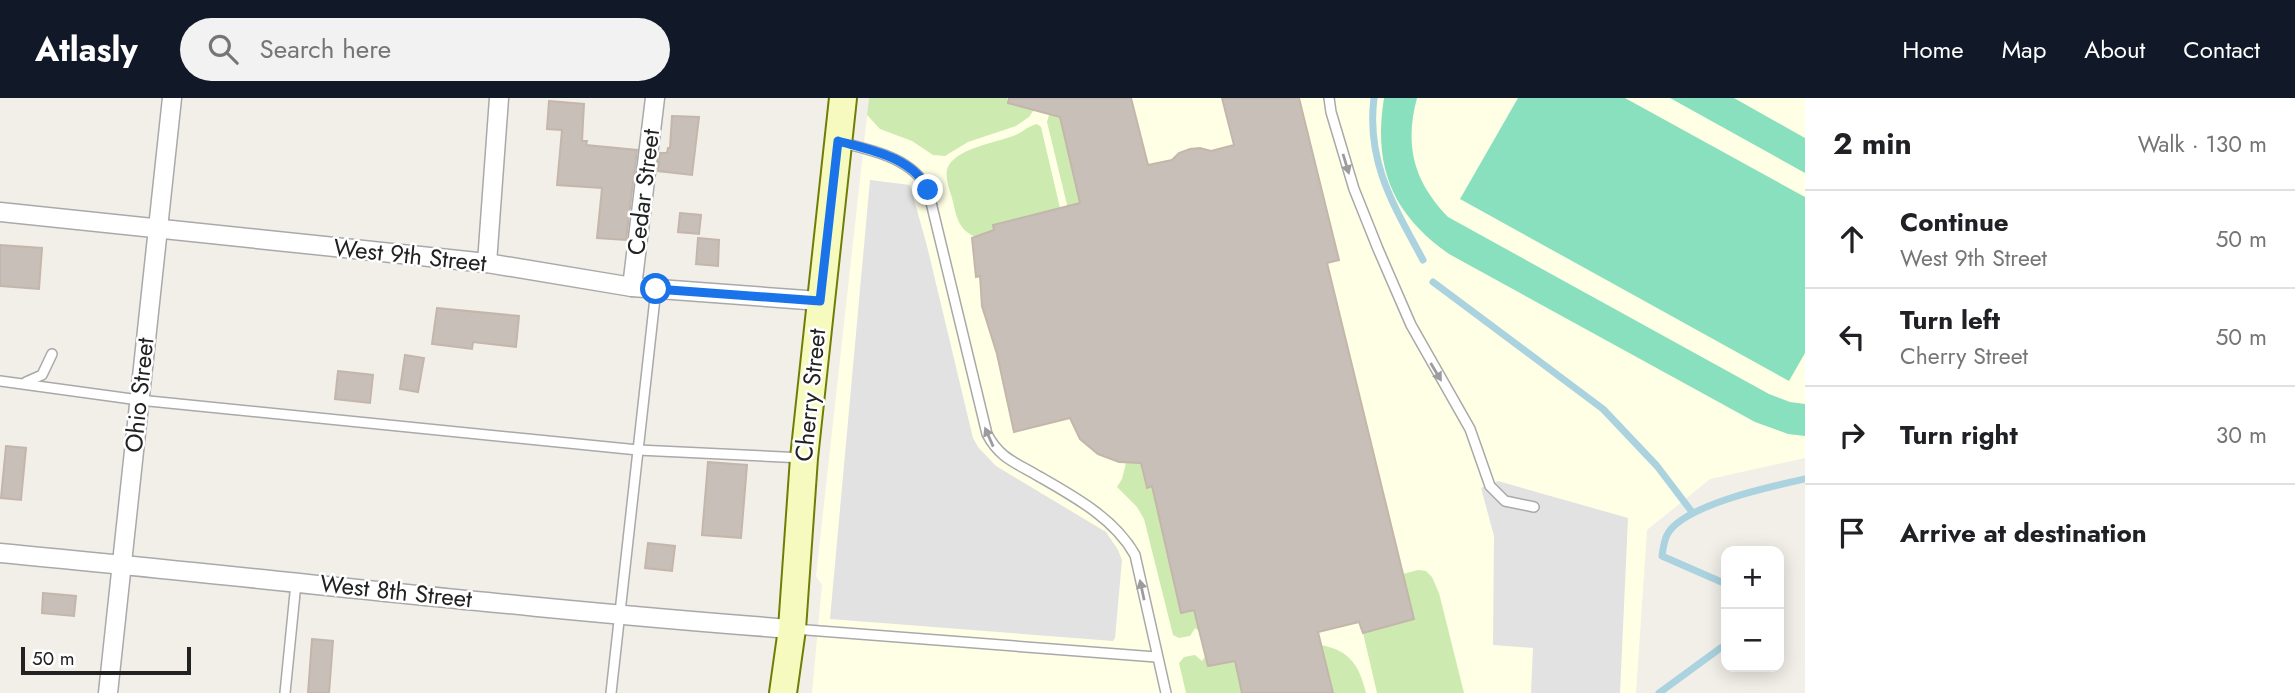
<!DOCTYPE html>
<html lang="en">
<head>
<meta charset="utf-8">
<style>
	body { margin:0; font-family:Jost,sans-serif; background:#f2f2f2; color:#202124 }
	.controls { position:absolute; right:21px; bottom:21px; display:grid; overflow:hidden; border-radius:14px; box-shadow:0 4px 18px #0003 }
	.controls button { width:63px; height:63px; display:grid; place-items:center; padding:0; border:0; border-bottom:2px solid #e0e0e0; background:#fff; color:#202124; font:35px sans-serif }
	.scale { position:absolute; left:21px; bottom:18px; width:170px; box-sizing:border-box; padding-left:7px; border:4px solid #222; border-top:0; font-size:19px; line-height:24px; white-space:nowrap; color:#222; -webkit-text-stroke:5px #fff; paint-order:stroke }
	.stop { position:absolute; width:21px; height:21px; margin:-16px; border:5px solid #1a73e8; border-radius:50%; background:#fff }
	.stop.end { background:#1a73e8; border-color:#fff; box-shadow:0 2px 7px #0008 }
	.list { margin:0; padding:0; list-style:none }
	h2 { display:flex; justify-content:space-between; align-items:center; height:91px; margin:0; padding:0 28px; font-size:30px }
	h2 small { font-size:23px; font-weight:400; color:#757577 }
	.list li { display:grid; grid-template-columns:46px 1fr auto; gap:21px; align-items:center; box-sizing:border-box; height:98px; padding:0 28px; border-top:2px solid #e0e0e0 }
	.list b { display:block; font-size:26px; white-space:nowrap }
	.list p { margin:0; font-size:23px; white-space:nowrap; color:#757577 }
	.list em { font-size:23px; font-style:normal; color:#757577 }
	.icon { flex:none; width:38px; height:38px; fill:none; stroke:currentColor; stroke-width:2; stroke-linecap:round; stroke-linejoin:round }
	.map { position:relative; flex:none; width:1805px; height:595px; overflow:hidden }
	header { display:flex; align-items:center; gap:42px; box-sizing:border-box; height:98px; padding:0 35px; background:#111827; color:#fff }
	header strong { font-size:33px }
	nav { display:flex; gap:38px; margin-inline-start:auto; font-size:24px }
	.search { width:490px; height:63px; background:#f2f2f2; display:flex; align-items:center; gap:18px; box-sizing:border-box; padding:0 24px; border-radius:38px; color:#757577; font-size:26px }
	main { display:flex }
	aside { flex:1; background:#fff }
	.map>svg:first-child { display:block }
	.education { fill:#ffffe5 }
	.grass { fill:#cdebb0 }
	.pitch { fill:#88e0be }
	.parking { fill:#e2e2e2 }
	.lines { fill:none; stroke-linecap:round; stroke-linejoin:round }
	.stream { stroke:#aad3df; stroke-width:7 }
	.building { fill:#c7bfb8; stroke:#c4b6ab; stroke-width:2 }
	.lane-casing { stroke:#a9a9a9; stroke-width:12 }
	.street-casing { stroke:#a9a9a9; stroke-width:21 }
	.secondary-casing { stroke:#707d05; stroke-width:30 }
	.lane { stroke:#fff; stroke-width:9 }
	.street { stroke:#fff; stroke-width:18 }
	.secondary { stroke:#f7fabf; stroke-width:26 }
	.oneway { fill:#9c9c9c }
	.route { stroke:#1a73e8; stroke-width:9 }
	.labels { text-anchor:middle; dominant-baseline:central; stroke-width:5; stroke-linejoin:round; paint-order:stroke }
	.street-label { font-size:24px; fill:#222; stroke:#fff }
</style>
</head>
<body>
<header>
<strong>Atlasly</strong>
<div class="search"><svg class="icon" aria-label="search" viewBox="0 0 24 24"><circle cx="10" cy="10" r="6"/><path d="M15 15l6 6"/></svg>Search here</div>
<nav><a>Home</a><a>Map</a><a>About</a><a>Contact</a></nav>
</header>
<main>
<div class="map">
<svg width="1805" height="595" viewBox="0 0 1805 595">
	<rect width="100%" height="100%" fill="#f2efe9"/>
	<polygon class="education" points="869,0 1805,0 1805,360 1710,381 1647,432 1636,595 812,595 822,487 816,478"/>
	<g class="grass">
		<polygon points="869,0 1007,0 1009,6 1033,0 1036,9 1029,19 1016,28 968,44 945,58 933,57 912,43 880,31 867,17"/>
		<polygon points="1049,17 1059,17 1083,116 1069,115 1047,24"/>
		<path d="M1037,26l4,3 19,81 -67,18 1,4 -18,7c-17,-7 -19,-18 -23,-35 -2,-9 -8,-22 -6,-32 5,-21 48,-27 66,-34 9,-3 15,-10 24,-12z"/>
		<polygon points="1134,339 1146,389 1152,388 1181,514 1194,512 1199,533 1195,530 1190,538 1179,540 1173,537 1144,421 1137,409 1117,389 1122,381 1126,365 1133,364"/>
		<polygon points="1418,472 1426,473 1432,479 1439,495 1464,595 1377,595 1363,535 1414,521 1403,476"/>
		<path d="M1321,547c30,6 38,21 45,48h-33z"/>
		<polygon points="1195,557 1202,563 1205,559 1208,568 1235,563 1242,595 1186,595 1179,565 1184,559"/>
	</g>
	<g class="pitch">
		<path d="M1384,0h33c-13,48 -3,84 31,119l321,177 21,8 15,2v32l-17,-2 -33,-12 -306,-168c-57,-40 -76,-87 -65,-156z"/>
		<polygon points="1518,0 1625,0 1805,99 1805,255 1789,283 1460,101"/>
		<polygon points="1670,0 1734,0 1805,40 1805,75"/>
	</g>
	<g class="parking">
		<polygon points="870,82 910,87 927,148 973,340 978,349 996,368 1106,434 1118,452 1122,462 1115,540 1113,543 830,521"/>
		<polygon points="1498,383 1628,420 1620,595 1531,595 1533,550 1493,547 1494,438 1481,390"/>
	</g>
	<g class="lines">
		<g class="stream">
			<path d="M1374,0c-8,64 20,108 49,162"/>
			<polyline points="1433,184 1603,311 1657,368 1692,414"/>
			<path d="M1726,486l-64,-28c1,-7 2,-15 5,-21 15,-30 106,-49 138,-56"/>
			<polyline points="1659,595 1726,546"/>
		</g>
	</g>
	<g class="building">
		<polygon points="1009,0 1131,0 1148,67 1172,62 1179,55 1190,51 1200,50 1211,53 1234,47 1222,0 1299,0 1339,162 1327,165 1414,521 1363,535 1359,524 1318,534 1333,595 1242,595 1235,563 1208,568 1194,512 1181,515 1152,388 1147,390 1141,365 1119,364 1098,356 1080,341 1070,320 1014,334 997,256 982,208 980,178 976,179 972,140 994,132 993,127 1080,105 1060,19 1008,5"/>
		<polygon points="549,3 584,6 582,43 587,43 586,47 637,52 626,142 597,140 602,90 557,87 562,32 547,31"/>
		<polygon points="672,18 699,19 692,77 658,73 660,55 667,55 668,50 670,50"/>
		<polygon points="680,115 701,117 699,136 678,134"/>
		<polygon points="698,140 719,142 718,168 696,166"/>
		<polygon points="0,147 42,150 39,191 0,188"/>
		<polygon points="437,210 519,218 516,249 473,244 472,251 432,246"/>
		<polygon points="405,257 424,260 418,294 400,291"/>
		<polygon points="338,273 373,277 370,305 335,301"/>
		<polygon points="6,348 26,350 21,402 1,400"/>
		<polygon points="708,364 747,367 741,440 702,437"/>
		<polygon points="648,445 675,448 672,473 645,470"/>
		<polygon points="43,495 76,498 74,518 42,515"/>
		<polygon points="312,541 333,543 329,595 308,595"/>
	</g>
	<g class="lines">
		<defs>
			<g id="lane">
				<polyline points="1329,0 1331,14 1354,91 1378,151 1411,227 1470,331 1490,388 1505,403 1534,409"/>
				<path d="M839,44c32,8 74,16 89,48l59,244c13,25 30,29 53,43 35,20 75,42 95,78l31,138"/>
				<polyline points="0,283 139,302 638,352 803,360"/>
				<polyline points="26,284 42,277 52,256"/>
				<polyline points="794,531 1156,559"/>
				<polyline points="285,595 296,485"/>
				<polyline points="611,595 656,191"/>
			</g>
			<g id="street">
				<polyline points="0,114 487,165 632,189 820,203"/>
				<polyline points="487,165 499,0"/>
				<polyline points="632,189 655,0"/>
				<path d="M0,455c264,25 527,56 792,76"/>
				<polyline points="108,595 172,0"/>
			</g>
			<polyline id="secondary" points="783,595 792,531 804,360 843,0"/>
		</defs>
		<use href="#lane" class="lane-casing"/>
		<use href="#street" class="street-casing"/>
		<use href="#secondary" class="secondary-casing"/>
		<use href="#lane" class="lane"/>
		<use href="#street" class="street"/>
		<use href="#secondary" class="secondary"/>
	</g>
	<defs><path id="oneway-solid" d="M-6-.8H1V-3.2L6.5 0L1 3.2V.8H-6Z" transform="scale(1.75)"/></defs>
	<g class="oneway">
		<use href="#oneway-solid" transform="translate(1346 66) rotate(73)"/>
		<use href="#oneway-solid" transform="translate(1436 274) rotate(59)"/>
		<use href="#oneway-solid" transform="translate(989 339) rotate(-114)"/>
		<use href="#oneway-solid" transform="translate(1142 492) rotate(-102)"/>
	</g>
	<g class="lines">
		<path class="route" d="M656,191l164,12 18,-160c32,9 75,16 90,49"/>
	</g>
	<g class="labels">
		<g class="street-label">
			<text transform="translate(643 94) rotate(-83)">Cedar Street</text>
			<text transform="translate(410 157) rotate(6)">West 9th Street</text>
			<text transform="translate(139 297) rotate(-84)">Ohio Street</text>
			<text transform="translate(810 297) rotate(-84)">Cherry Street</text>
			<text transform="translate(396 493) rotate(6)">West 8th Street</text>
		</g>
	</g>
</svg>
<div class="controls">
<button>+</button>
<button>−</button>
</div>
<div class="scale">50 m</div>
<div class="stop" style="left:656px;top:191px"></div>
<div class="stop end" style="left:928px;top:92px"></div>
</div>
<aside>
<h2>2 min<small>Walk · 130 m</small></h2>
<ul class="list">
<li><svg class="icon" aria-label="ahead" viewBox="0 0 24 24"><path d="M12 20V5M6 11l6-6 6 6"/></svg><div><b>Continue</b><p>West 9th Street</p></div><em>50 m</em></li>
<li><svg class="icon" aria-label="left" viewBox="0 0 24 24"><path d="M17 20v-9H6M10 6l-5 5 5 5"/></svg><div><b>Turn left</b><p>Cherry Street</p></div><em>50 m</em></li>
<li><svg class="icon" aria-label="right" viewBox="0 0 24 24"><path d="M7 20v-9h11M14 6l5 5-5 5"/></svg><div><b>Turn right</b></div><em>30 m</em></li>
<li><svg class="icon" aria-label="arrive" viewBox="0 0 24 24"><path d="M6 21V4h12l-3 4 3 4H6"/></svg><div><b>Arrive at destination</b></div></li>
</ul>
</aside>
</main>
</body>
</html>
